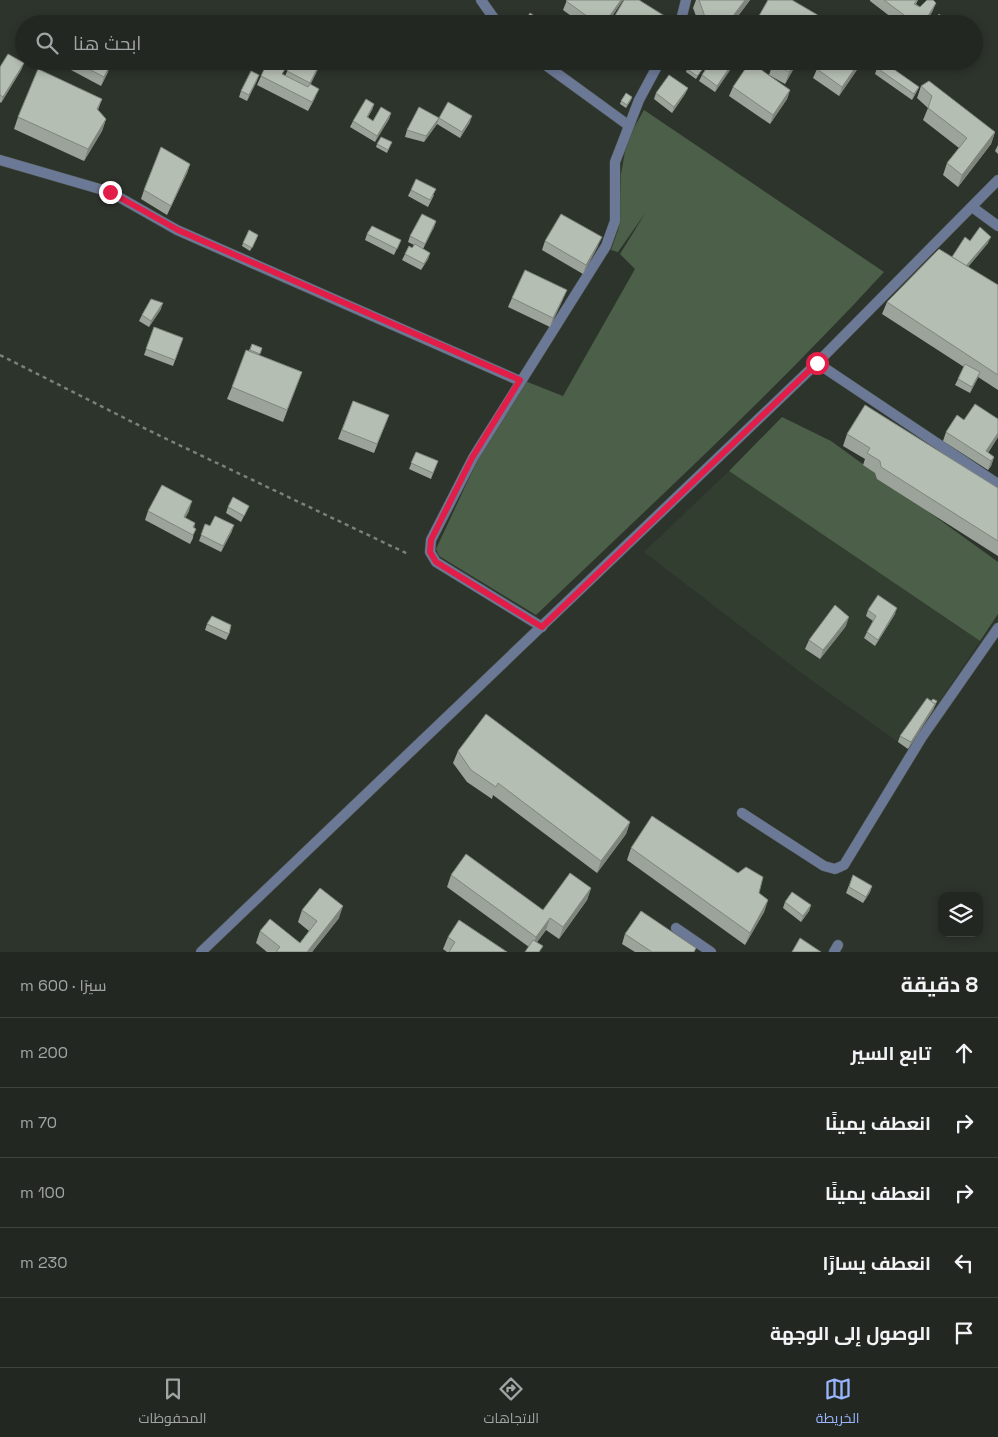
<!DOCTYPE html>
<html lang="ar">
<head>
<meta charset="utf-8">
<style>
	body { margin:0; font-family:"Space Grotesk",Cairo,sans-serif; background:#2a2f2a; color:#f1f3f6; direction:rtl }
	.controls { position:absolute; right:15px; bottom:15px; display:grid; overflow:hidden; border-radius:10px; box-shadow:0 2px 8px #0003 }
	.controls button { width:45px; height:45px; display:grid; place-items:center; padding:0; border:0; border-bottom:1px solid #3f443f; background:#222721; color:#f1f3f6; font:25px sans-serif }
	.stop { position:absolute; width:15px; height:15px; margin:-11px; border:4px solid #e11d48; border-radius:50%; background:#fff }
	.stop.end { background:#e11d48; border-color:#fff; box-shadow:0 1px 5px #0008 }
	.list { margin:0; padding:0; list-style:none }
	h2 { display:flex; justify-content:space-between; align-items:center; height:65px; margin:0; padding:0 20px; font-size:21px }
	h2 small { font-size:16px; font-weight:400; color:#a2a5a5 }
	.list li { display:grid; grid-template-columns:32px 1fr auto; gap:15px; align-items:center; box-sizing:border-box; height:70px; padding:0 20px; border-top:1px solid #3f443f }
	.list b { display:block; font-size:19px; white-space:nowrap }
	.list em { font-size:16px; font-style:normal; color:#a2a5a5 }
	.icon { flex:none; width:28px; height:28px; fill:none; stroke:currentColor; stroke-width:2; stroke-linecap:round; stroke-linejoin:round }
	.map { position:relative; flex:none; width:998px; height:952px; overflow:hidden; direction:ltr }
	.search { position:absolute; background:#222721; box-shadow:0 2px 8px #0003; left:15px; right:15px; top:15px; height:55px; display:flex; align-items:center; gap:12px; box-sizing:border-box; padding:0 18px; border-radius:28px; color:#a2a5a5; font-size:19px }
	.sheet { height:415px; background:#222721 }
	nav { display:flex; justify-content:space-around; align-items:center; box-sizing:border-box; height:70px; border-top:1px solid #3f443f; background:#222721; font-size:14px; color:#a2a5a5 }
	nav a { display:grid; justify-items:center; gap:2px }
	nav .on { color:#99b5fd }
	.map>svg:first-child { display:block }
	.built { fill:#323e30 }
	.green { fill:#4c5f48 }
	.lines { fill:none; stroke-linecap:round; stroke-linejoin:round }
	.minor-casing { stroke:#495048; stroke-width:11 }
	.tertiary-casing { stroke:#495048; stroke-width:11 }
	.path { stroke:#7b817a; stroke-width:2.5; stroke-dasharray:4 4; stroke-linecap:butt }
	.minor { stroke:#6c7996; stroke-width:10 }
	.tertiary { stroke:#6c7996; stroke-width:10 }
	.wall { fill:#9ca39a }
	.shaded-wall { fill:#7f857d }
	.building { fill:#b5beb3; stroke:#7f857d }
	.route { stroke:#e11d48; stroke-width:6 }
</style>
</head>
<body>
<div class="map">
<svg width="998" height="952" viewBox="0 0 998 952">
	<rect width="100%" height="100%" fill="#2d342c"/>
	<polygon class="built" points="729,471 980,641 908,749 804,675 644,552"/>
	<g class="green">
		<path d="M644,110l240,162c-110,120 -230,230 -348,343l-97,-59 -3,-7 49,-105 40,-63 38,15 72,-127 -15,-15 26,-42 -28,40 -7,-2 8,-23 2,-53 6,-34z"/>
		<polygon points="782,417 831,441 998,562 998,614 980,641 729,471"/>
	</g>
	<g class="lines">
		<defs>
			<g id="minor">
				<polyline points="481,0 498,24"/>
				<polyline points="680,24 686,0"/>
				<polyline points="540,61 628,125"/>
				<polyline points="0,160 110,192 177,230 520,381"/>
				<polyline points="972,207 998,226"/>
				<polyline points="817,363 998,484"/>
				<polyline points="542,627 436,562 430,552 431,540 473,458 606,246 615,221 615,162 639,100 660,61"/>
				<polyline points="742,813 824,866 835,869 844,865 922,737 998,628"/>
				<polyline points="676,928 711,952"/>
				<polyline points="834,952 838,945"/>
			</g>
			<polyline id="tertiary" points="201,952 817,363 998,180"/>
		</defs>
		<use href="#minor" class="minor-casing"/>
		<use href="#tertiary" class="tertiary-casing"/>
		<polyline class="path" points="0,355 156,434 408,554"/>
		<use href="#minor" class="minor"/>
		<use href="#tertiary" class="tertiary"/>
	</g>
	<g class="wall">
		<polygon points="567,0 623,0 607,24 582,24 563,10"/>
		<polygon points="696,0 750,0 732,24 699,24 693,8"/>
		<polygon points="870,0 918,0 916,4 920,7 936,3 932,12 925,24 900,24 870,1"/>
		<polygon points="59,61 108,61 108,72 101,86 58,63"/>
		<polygon points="292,61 322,61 310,84 315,98 308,111 257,85 261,76 285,76"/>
		<polygon points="638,61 648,61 645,66"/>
		<polygon points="711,61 736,61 715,92 699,81 702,75"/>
		<polygon points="770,61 798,61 785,84 769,75 773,63"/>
		<polygon points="818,61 863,61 839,96 813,78 817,69 821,63"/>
		<polygon points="24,63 21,70 1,103 0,102 0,67"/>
		<polygon points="877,68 919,87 916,93 912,100 875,74"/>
		<polygon points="687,69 700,73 696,79 686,72"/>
		<polygon points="259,75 247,101 239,97 241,91"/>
		<polygon points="921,86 995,132 991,144 958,187 943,175 947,163 959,148 923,120 928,108 917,98"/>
		<polygon points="733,87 790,90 787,99 770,124 729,96"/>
		<polygon points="688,88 685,94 672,113 654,99 656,93"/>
		<polygon points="632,97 631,100 626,108 620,104 621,101"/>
		<polygon points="102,99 98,110 106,119 102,131 84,161 14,129 18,117"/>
		<polygon points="374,104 372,110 368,117 373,121 391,113 389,119 375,142 350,127 353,121"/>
		<polygon points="439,118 470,122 460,138 437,124 424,142 405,137 407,130"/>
		<polygon points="377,144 390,146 387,153 376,147"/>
		<polygon points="998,145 998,154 995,151"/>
		<polygon points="190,164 187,173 167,215 141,199 144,190"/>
		<polygon points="411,190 434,195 428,207 408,196"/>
		<polygon points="436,221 434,227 423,249 430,253 428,259 421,270 402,260 405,254 412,248 414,245 408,242 410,236"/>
		<polygon points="367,234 401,240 394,255 365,240"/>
		<polygon points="257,238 250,251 242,246 243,243"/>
		<polygon points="545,241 598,246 583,274 542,250"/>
		<polygon points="970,241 988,243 968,267 998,285 998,390 978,377 970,393 955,385 964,367 882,314 887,302 952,257"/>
		<polygon points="512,298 563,299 550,327 508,307"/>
		<polygon points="161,309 149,327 139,321 142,315"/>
		<polygon points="154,327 183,338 173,366 144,355"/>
		<polygon points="252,344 262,348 259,355 302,372 283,422 227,399 232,387"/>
		<polygon points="353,401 389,415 374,453 338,439"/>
		<polygon points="998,419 998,437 988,453 994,457 991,466 988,470 943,441 946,432 964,420"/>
		<polygon points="847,434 998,488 998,556 877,479 875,473 863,465 865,459 843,446"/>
		<polygon points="416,452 438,461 431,479 409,469"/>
		<polygon points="249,506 241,522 226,513 228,507"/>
		<polygon points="148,511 189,511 185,518 195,523 194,528 193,538 190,544 145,520"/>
		<polygon points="205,524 232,531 221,552 199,541"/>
		<polygon points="868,610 895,614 875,646 864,638 867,632 873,621 866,616"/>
		<polygon points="207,624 229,634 226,640 205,630"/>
		<polygon points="846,626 820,659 805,649 809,640"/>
		<polygon points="931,701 937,701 933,710 908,749 898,742 900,736"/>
		<polygon points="458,751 630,822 626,834 597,873 493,795 492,799 467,782 453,763"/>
		<polygon points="631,848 759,893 768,900 764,912 745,945 627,860"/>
		<polygon points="451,875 543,910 591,888 587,900 559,939 546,930 537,942 529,947 447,887"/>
		<polygon points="853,875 872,886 870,892 863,903 846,893"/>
		<polygon points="785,902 811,905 809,911 801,922 783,908"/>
		<polygon points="302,910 339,918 312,952 267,952 256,943 260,931 300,943 309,931 298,922"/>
		<polygon points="625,934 695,952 635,952 622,944"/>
		<polygon points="448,937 507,952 447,952 443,949"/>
	</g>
	<g class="shaded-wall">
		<polygon points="621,0 623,0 607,24 604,24"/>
		<polygon points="745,0 750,0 732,24 727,24"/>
		<polygon points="936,3 932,12 925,24 923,24"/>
		<polygon points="321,61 322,61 307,92 310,83"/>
		<polygon points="734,61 736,61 735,63 715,92 717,86"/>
		<polygon points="795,61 798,61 785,84 789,72"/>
		<polygon points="860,61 863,61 839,96 842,87"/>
		<polygon points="24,63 21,70 1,103 3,97"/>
		<polygon points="111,63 108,72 101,86 104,77"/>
		<polygon points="259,75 257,81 247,101 249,95"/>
		<polygon points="919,87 916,93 912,100 914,94"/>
		<polygon points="688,88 685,94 672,113 674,107"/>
		<polygon points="319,89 315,98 308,111 312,102"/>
		<polygon points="790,90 787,99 770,124 773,115"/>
		<polygon points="374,104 372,110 364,123 367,117"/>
		<polygon points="391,113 389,119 375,142 377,136"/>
		<polygon points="472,116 470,122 460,138 462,132"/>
		<polygon points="439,118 437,124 424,142 426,136"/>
		<polygon points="106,119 102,131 84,161 88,149"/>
		<polygon points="995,132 991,144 958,187 962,175"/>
		<polygon points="190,164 187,173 167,215 171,206"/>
		<polygon points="436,221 434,227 422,250 425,244"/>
		<polygon points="602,237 598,246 583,274 586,265"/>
		<polygon points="991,237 988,243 960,276 962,270"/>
		<polygon points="430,253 428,259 421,270 424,264"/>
		<polygon points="567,290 563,299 550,327 553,318"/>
		<polygon points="163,303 161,309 149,327 151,321"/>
		<polygon points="980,372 978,378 970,393 972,387"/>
		<polygon points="998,433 998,437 985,457 986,451"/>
		<polygon points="994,457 991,466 988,470 991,461"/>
		<polygon points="192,501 189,511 181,526 184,517"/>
		<polygon points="234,525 232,531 221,552 223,546"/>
		<polygon points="897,608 895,614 875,646 878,640"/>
		<polygon points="849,617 846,626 820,659 823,650"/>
		<polygon points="937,701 933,710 908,749 911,742"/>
		<polygon points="630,822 626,834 597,873 601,861"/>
		<polygon points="872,886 870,892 863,903 866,897"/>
		<polygon points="591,888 587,900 559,939 563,927"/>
		<polygon points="768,900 764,912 745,945 750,933"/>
		<polygon points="811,905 809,911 801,922 803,916"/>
		<polygon points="343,906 339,918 312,952 307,952"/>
		<polygon points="550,918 546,930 532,949 536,937"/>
	</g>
	<g class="building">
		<polygon points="567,0 621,0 604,24 598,24 566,1"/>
		<polygon points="624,0 639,0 671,20 669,24 610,24"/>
		<polygon points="699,0 745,0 727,24 705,17"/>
		<polygon points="768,0 792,0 821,17 817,24 757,24 755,23"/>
		<polygon points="884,0 917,0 914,4 920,7 927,0 933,0 936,3 923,24 916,24"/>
		<polygon points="530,13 546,24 523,24"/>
		<polygon points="939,14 947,21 945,24 933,24"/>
		<polygon points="8,54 24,63 3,97 0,95 0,67"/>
		<polygon points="74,61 108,61 111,63 104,77"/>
		<polygon points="268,61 271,61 285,69 282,74 308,87 310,84 319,89 312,102 261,76"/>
		<polygon points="292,61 321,61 310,83 287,71"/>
		<polygon points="711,61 734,61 717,86 702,75"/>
		<polygon points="775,61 795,61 789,72 773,63"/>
		<polygon points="822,61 860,61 842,87 817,69"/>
		<polygon points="882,61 919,87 914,94 877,68"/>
		<polygon points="750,62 790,90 773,115 733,87"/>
		<polygon points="692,63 702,70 697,76 687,69"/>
		<polygon points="38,69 102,99 97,109 106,119 88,149 18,117"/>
		<polygon points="251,71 259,75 249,95 241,91"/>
		<polygon points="669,75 688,88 674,107 656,93"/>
		<polygon points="929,81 995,132 962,175 947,163 967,138 928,108 932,96 921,86"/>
		<polygon points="626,93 632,97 627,105 621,101"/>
		<polygon points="366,99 374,104 367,117 373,121 381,107 391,113 377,136 353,121"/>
		<polygon points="448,102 472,116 462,132 439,118"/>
		<polygon points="419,107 439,118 426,136 407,130"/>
		<polygon points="381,137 392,142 388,150 377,144"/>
		<polygon points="161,147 190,164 171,206 144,190"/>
		<polygon points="416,179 436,189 430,200 411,190"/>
		<polygon points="422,214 436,221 425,244 410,236"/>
		<polygon points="561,214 602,237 586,265 545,241"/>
		<polygon points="372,226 401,240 397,249 367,234"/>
		<polygon points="980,227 991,237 966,266 952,257 965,237 970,241"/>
		<polygon points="249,230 258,235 252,248 243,243"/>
		<polygon points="415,244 430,253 424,264 405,254 409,246 412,248"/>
		<polygon points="939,249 998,285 998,375 887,302"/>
		<polygon points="525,270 567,290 553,318 512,298"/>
		<polygon points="151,299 163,303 151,321 142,315"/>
		<polygon points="154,327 183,338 175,360 146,349"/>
		<polygon points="252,344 262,348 260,354 250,350"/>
		<polygon points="246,350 302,372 287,410 232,387"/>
		<polygon points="965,364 980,372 972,387 958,379"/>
		<polygon points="353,401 389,415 377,444 342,430"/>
		<polygon points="975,404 998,419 998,433 986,451 994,457 991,461 946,432 957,415 964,420"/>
		<polygon points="865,405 998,488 998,541 881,467 880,461 867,453 870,448 847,434"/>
		<polygon points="416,452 438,461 433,473 411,463"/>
		<polygon points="162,485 192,501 184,517 195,523 193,527 196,529 193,535 148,511"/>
		<polygon points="233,497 249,506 244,516 228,507"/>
		<polygon points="215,516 234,525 223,546 201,535 205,524 210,526"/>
		<polygon points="878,595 897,608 878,640 867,632 876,616 868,610"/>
		<polygon points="835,605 849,617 823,650 809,640"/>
		<polygon points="212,616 231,625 229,634 207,624"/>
		<polygon points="927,698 935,704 911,742 900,736"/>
		<polygon points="933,699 937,701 935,704 931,701"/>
		<polygon points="486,714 630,822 601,861 498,783 496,787 471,770 458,751"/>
		<polygon points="652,816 738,873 746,867 763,877 759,893 768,900 750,933 631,848"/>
		<polygon points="466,854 543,910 570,873 591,888 563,927 550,918 536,937 451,875"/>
		<polygon points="853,875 872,886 866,897 849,887"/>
		<polygon points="320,888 343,906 307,952 276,952 280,947 260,931 270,919 300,943 317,921 302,910"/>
		<polygon points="792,892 811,905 803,916 785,902"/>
		<polygon points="641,911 696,948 694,952 652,952 625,934"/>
		<polygon points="459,920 507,952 449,952 455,942 448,937"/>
		<polygon points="800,938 821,952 792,952"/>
		<polygon points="533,940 543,946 539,952 525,952"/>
	</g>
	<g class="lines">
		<polyline class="route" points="110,192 178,230 520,380 472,458 431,540 430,552 436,562 542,627 817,363"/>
	</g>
</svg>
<div class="controls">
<button><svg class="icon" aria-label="layers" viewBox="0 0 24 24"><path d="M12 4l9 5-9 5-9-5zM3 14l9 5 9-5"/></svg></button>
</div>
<div class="stop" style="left:817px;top:363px"></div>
<div class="stop end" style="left:110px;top:192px"></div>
<div class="search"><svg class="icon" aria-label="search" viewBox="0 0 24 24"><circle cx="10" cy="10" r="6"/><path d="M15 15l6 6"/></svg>ابحث هنا</div>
</div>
<section class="sheet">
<h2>8 دقيقة<small>سيرًا · 600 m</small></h2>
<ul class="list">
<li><svg class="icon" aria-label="ahead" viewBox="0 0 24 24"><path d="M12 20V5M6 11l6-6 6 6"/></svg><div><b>تابع السير</b></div><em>200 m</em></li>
<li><svg class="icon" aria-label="right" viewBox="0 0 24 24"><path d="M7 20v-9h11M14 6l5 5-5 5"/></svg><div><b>انعطف يمينًا</b></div><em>70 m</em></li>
<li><svg class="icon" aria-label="right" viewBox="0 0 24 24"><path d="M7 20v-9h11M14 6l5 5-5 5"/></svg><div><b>انعطف يمينًا</b></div><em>100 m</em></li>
<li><svg class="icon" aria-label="left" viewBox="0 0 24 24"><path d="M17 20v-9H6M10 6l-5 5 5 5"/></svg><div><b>انعطف يسارًا</b></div><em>230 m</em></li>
<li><svg class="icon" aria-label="arrive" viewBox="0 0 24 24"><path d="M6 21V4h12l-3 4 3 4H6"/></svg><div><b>الوصول إلى الوجهة</b></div></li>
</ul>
</section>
<nav>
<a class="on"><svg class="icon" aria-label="map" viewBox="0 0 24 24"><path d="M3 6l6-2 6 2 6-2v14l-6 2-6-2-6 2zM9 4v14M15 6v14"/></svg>الخريطة</a>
<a><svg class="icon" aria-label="directions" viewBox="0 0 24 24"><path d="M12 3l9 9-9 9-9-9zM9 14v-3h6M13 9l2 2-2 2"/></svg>الاتجاهات</a>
<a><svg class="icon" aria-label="saved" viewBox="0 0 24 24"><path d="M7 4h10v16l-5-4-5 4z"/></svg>المحفوظات</a>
</nav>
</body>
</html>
